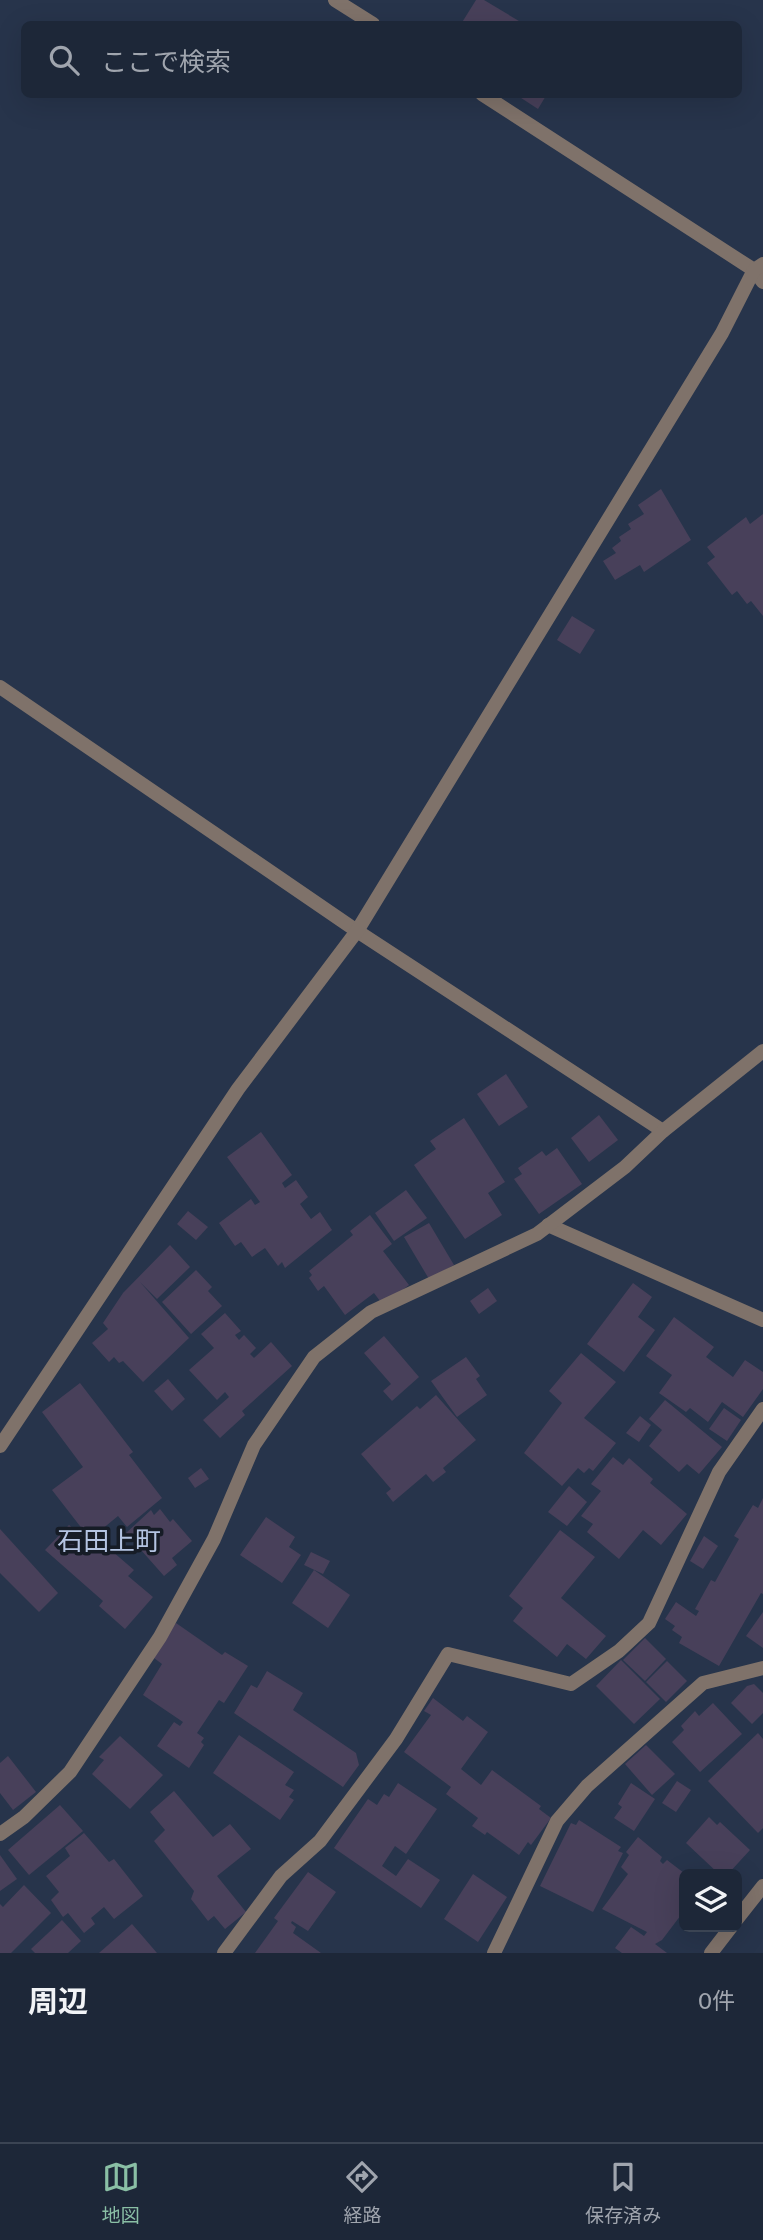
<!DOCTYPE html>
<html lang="ja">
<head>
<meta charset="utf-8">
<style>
	body { margin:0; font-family:"Public Sans","Noto Sans JP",sans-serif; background:#2a3343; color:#f1f3f6 }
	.controls { position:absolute; right:21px; bottom:21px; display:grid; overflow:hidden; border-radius:10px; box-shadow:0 7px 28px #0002 }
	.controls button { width:63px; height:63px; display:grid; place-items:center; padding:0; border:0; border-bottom:2px solid #3b4453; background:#1d2738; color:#f1f3f6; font:35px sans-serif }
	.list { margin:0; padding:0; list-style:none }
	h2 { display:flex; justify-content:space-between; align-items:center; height:91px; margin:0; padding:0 28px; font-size:30px }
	h2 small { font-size:23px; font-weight:400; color:#a0a5ae }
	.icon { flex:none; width:38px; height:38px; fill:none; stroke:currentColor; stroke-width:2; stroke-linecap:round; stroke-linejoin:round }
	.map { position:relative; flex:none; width:763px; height:1953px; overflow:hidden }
	.search { position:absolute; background:#1d2738; box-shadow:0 7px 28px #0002; left:21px; right:21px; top:21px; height:77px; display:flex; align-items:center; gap:18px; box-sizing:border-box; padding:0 24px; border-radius:10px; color:#a0a5ae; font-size:26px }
	.sheet { height:189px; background:#1d2738 }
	nav { display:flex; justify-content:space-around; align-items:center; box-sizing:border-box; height:98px; border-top:2px solid #3b4453; background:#1d2738; font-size:19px; color:#a0a5ae }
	nav a { display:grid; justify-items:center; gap:4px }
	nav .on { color:#8abfa5 }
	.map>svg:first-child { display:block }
	.building { fill:#48405a }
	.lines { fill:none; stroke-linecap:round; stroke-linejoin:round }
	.street { stroke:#7f726a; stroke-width:14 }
	.labels { text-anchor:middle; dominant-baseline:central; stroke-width:7; stroke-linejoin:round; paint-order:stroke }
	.quarter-label { font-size:26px; fill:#b4c4e2; stroke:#161c26 }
</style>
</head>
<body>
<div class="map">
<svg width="763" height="1953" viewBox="0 0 763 1953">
	<rect width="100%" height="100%" fill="#27344b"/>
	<g class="building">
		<polygon points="476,0 484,0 524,24 461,24"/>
		<polygon points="515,94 547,94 538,109"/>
		<polygon points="661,489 691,540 644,572 640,565 615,580 603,561 616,553 612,548 621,541 619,537 631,529 628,524 644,514 638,505"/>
		<polygon points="763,514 763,616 751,601 747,604 737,591 732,595 707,563 715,557 707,547 746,517 750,524"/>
		<polygon points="572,616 595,630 580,654 557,640"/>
		<polygon points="506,1074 528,1107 499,1126 477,1094"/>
		<polygon points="599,1115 618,1140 589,1162 571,1138"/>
		<polygon points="464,1118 505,1182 488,1193 502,1215 465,1239 414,1165 436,1149 430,1141"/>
		<polygon points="261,1132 292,1175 282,1183 285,1188 296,1180 308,1197 300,1204 311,1219 320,1212 332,1230 285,1268 282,1262 278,1266 265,1248 252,1257 241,1242 235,1246 219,1223 251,1199 255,1205 260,1202 227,1157"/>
		<polygon points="557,1148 582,1184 539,1214 514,1179 522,1174 518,1168 542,1151 546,1156"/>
		<polygon points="406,1190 427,1218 394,1241 375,1213"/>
		<polygon points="188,1211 208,1227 196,1240 177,1224"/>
		<polygon points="370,1215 392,1244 383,1251 409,1285 383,1305 374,1293 345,1315 324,1286 318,1291 309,1278 312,1275 309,1271 353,1235 350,1231"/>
		<polygon points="429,1223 454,1265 429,1279 404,1237"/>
		<polygon points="170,1245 190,1267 157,1299 140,1282 189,1338 143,1382 123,1361 119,1363 114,1357 109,1362 92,1343 108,1329 103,1323 123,1293"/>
		<polygon points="196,1270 212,1287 208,1291 222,1306 191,1334 162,1302"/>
		<polygon points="633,1283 652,1297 638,1317 655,1330 624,1372 587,1344"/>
		<polygon points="488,1288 497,1301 479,1314 470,1301"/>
		<polygon points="225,1313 241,1331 235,1335 239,1340 244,1335 256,1348 250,1354 254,1358 271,1342 292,1366 242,1411 245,1415 220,1438 203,1420 229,1397 225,1392 217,1400 189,1370 214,1348 201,1334"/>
		<polygon points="674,1317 714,1347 706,1357 733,1377 745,1360 763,1372 763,1389 743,1417 722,1402 708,1422 690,1408 686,1412 659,1393 672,1375 646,1356"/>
		<polygon points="384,1336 419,1377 392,1401 383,1391 391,1384 364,1353"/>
		<polygon points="581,1353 616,1382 584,1418 616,1443 593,1471 589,1468 584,1473 578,1468 562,1486 524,1453 562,1403 549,1391"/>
		<polygon points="466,1357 480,1376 476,1379 487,1395 457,1417 431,1381"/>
		<polygon points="168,1379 185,1399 172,1411 154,1391"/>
		<polygon points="80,1383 133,1452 129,1455 162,1498 127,1527 118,1516 90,1539 52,1490 83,1467 42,1412"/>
		<polygon points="436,1395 476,1440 443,1468 446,1472 433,1482 426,1474 393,1502 386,1493 391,1489 361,1454 417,1406 420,1409"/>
		<polygon points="665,1400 722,1447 699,1474 687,1464 679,1472 649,1446 662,1430 649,1419"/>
		<polygon points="724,1408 741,1420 727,1441 709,1429"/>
		<polygon points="640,1416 651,1425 639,1442 626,1433"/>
		<polygon points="613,1457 623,1465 629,1458 653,1479 650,1483 687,1514 661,1545 643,1530 619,1559 587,1532 593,1524 581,1516 601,1491 591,1484"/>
		<polygon points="201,1468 209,1479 195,1488 188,1478"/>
		<polygon points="569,1486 587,1502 567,1526 548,1512"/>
		<polygon points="763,1498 763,1594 761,1593 719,1666 679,1643 682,1637 672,1630 675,1626 665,1619 676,1602 696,1616 699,1611 695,1609 711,1580 715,1582 739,1539 734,1536 753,1505 758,1508"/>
		<polygon points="160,1509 170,1522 173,1519 192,1541 172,1558 177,1565 164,1576 126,1533 151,1510 154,1515"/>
		<polygon points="266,1517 295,1537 289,1547 301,1555 282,1583 240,1555"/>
		<polygon points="69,1525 100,1552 105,1545 134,1570 128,1576 153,1597 125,1629 99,1606 103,1601 45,1550"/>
		<polygon points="0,1529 58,1593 39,1612 0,1573"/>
		<polygon points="560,1530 595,1557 561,1598 606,1636 586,1659 567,1644 557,1657 513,1621 523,1608 509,1596"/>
		<polygon points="704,1536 718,1546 703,1569 690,1561"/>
		<polygon points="311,1552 330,1561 323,1574 304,1565"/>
		<polygon points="314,1570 350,1595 328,1628 292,1603"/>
		<polygon points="763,1612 763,1648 746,1636"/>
		<polygon points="176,1623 222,1655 225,1652 248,1666 224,1703 219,1700 197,1733 204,1738 201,1742 204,1745 189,1768 157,1746 174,1722 180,1726 183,1722 143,1695 162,1664 150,1655"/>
		<polygon points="645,1638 666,1659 645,1681 623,1660"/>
		<polygon points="621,1660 660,1699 634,1724 596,1686"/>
		<polygon points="667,1661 687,1681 666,1702 646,1682"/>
		<polygon points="267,1671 303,1693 293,1710 356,1753 359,1765 343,1787 234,1713 251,1685 257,1688"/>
		<polygon points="754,1684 763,1693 763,1713 752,1724 731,1703 747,1686"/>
		<polygon points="433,1698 463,1721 467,1716 488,1732 461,1769 481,1785 492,1770 541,1806 539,1809 551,1818 531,1845 528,1842 519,1855 487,1832 485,1835 472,1826 478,1818 446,1794 451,1787 404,1752 431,1715 424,1711"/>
		<polygon points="713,1703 742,1734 700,1772 672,1742 684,1730 681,1726 695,1711 699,1716"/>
		<polygon points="758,1733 763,1739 763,1828 758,1833 708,1781"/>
		<polygon points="239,1735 294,1772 285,1785 294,1790 289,1797 294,1800 280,1820 213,1773"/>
		<polygon points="120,1736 163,1775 130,1809 92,1774 104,1760 99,1757"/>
		<polygon points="646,1745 675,1774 652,1795 625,1764"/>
		<polygon points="8,1756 36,1792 13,1810 0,1793 0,1763"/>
		<polygon points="677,1781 691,1790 676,1812 662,1803"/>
		<polygon points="398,1783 437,1809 406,1854 395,1846 382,1866 396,1876 408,1859 440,1880 421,1908 334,1848 368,1799 377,1805 384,1794 389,1797"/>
		<polygon points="631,1783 655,1799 634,1831 614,1818 622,1807 618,1804"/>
		<polygon points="174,1791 213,1837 230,1824 251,1849 217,1876 246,1912 225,1929 214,1916 208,1921 191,1899 194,1891 154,1841 165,1830 150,1812"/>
		<polygon points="60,1805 83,1831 29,1875 8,1850"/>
		<polygon points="709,1817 717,1825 720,1822 750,1850 728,1874 719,1874 686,1843"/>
		<polygon points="579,1820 621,1847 618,1851 623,1853 593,1912 540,1886 571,1823 576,1825"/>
		<polygon points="84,1833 109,1862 114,1859 143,1896 114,1919 104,1907 91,1918 95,1924 84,1933 68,1913 63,1917 51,1900 59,1892 46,1876 70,1856 65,1848"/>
		<polygon points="638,1837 662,1857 660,1861 663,1864 667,1860 684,1873 684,1911 662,1940 655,1944 667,1953 622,1953 615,1948 631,1927 644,1936 647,1932 602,1909 628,1874 621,1867 629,1855 626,1852"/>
		<polygon points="0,1855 17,1879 0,1891"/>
		<polygon points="308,1872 336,1892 308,1931 292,1921 291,1923 296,1927 293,1933 321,1953 255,1953 278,1921 274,1918"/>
		<polygon points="473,1874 507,1897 478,1942 444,1919"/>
		<polygon points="24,1885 51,1913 11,1953 0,1953 0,1904 3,1907"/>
		<polygon points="62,1920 81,1941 68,1953 35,1953 31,1949"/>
		<polygon points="132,1924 157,1953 99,1953"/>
	</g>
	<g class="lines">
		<g class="street">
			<polyline points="335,0 373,24"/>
			<polyline points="482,94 754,270 763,282"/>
			<polyline points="0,687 357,931 663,1131"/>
			<polyline points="548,1225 763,1320"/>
			<polyline points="0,1446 238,1089 357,931 722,333 754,270 763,264"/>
			<polyline points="0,1834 24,1817 70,1772 160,1637 214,1539 254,1445 314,1357 371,1312 537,1234 625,1167 663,1131 763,1051"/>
			<polyline points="737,1919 763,1886"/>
			<polyline points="224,1953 281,1876 320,1841 396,1739 448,1654 571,1684 619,1651 649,1623 719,1472 763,1409"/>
			<polyline points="494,1953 557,1821 587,1786 703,1683 763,1668"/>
			<polyline points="711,1953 731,1927"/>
		</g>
	</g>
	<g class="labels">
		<g class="quarter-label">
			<text x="109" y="1540">石田上町</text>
		</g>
	</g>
</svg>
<div class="controls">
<button><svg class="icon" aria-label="layers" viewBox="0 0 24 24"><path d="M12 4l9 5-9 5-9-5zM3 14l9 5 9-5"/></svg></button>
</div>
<div class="search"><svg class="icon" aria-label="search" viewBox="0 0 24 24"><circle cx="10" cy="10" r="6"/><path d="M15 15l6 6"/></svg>ここで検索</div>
</div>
<section class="sheet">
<h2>周辺<small>0件</small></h2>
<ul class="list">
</ul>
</section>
<nav>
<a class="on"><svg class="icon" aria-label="map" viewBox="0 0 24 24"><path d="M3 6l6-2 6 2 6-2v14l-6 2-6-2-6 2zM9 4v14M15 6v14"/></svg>地図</a>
<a><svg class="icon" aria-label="directions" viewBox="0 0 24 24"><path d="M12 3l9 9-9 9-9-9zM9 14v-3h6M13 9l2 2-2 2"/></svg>経路</a>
<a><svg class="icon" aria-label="saved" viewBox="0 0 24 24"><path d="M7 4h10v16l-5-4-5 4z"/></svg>保存済み</a>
</nav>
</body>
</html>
